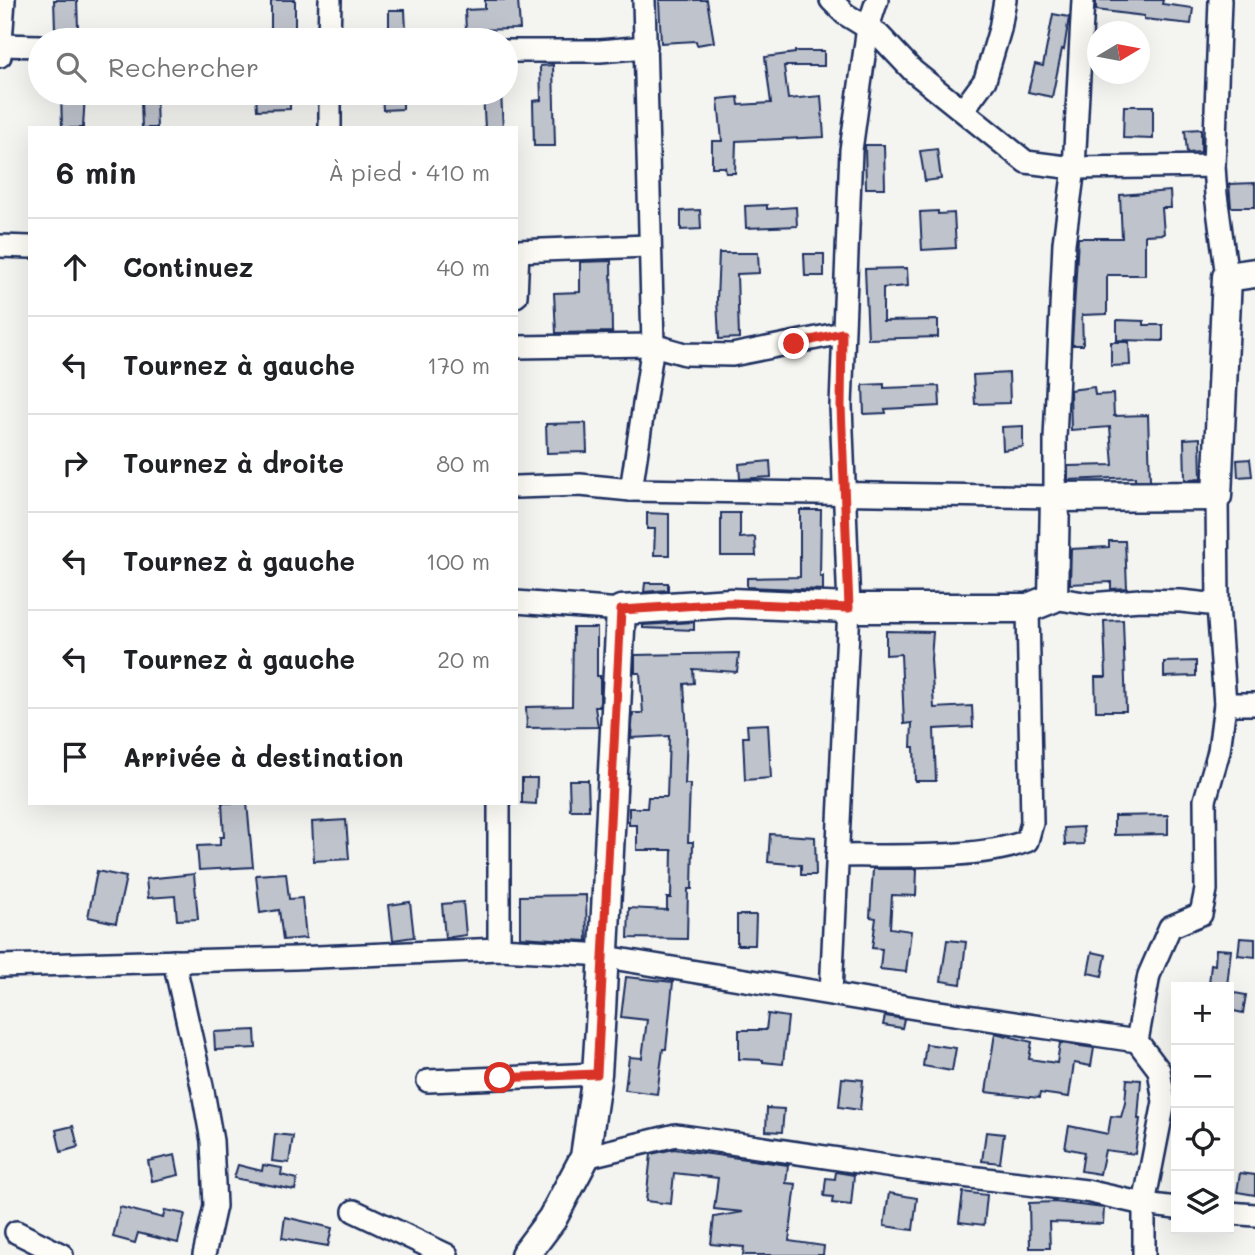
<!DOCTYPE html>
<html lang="fr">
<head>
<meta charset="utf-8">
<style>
	body { margin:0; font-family:Mali,sans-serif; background:#f2f2f2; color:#202124 }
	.controls { position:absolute; right:21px; bottom:21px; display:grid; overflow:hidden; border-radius:0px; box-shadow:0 7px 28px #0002 }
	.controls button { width:63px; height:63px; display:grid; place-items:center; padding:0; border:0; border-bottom:2px solid #e0e0e0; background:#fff; color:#202124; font:35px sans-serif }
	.compass { position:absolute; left:1087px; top:21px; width:63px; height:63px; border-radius:50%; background:#fff; box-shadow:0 7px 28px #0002; rotate:80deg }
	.stop { position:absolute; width:21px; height:21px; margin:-16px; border:5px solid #d93025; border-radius:50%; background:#fff }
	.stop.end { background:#d93025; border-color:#fff; box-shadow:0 2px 7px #0008 }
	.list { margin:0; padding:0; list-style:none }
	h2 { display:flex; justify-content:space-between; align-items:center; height:91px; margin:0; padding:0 28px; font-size:30px }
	h2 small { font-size:23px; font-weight:400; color:#757577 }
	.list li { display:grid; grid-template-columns:46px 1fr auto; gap:21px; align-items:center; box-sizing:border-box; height:98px; padding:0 28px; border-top:2px solid #e0e0e0 }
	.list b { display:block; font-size:26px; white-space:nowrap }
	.list em { font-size:23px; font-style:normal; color:#757577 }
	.icon { flex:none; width:38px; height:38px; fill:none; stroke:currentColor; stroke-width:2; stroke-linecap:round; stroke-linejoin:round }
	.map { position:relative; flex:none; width:1255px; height:1255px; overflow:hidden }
	.search { position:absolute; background:#fff; box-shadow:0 7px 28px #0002; left:28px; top:28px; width:490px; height:77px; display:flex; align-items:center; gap:18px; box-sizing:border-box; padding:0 24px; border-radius:38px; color:#757577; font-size:26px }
	.panel { position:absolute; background:#fff; box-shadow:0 7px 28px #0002; left:28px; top:126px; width:490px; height:679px; border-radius:0px }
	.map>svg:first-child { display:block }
	.building { fill:#bfc3cc; stroke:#1b2f5e; stroke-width:2 }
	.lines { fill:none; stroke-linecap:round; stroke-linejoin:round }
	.street-casing { stroke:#1b2f5e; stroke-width:26 }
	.secondary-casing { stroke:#1b2f5e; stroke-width:33 }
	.street { stroke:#fdfcf7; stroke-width:21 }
	.secondary { stroke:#fdfcf7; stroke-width:28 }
	.route { stroke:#d93025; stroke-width:9 }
</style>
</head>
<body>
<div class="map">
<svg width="1255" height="1255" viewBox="0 0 1255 1255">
	<rect width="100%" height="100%" fill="#f4f4f1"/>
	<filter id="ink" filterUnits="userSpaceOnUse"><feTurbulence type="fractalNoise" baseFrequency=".0143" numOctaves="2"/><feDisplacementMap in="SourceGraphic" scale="14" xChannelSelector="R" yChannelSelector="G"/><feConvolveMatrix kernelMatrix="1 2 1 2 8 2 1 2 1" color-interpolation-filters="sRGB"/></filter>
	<g filter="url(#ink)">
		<g class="building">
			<polygon points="54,0 77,0 78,28 55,29"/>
			<rect x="271" y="0" width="24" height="30"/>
			<polygon points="485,0 518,0 520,29 466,30 465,10 485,9"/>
			<polygon points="659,0 707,0 714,42 697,45 696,41 661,43"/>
			<polygon points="1096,0 1163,0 1162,4 1193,8 1191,24 1144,19 1144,16 1096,10"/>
			<polygon points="389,10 405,10 406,30 389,30"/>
			<polygon points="1053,14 1069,17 1064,50 1062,49 1052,97 1028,92 1035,64 1043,66"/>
			<polygon points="795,51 824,51 824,66 784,66 788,99 821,96 824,137 736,141 735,173 726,173 725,167 712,167 712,141 722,141 718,99 738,97 739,105 771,103 765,57 795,53"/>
			<polygon points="553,65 555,146 534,146 533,101 541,100 540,66"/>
			<polygon points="61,93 85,93 83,128 62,128"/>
			<polygon points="264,93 290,93 290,109 257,110 256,95"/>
			<polygon points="382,93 403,93 403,109 383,110"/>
			<polygon points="483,93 501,93 503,128 485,128"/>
			<polygon points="141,101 156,101 157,128 142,128"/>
			<polygon points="1124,106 1153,106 1153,139 1123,138"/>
			<polygon points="1201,129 1201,152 1187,153 1185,130"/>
			<polygon points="865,145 884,145 885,188 866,188"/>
			<polygon points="937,149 941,179 925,181 920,151"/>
			<polygon points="1255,183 1255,207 1231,207 1229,184"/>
			<polygon points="1170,191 1171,208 1162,208 1164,234 1145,235 1145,275 1107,275 1107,314 1082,315 1083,345 1072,345 1078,238 1122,238 1120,195"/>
			<polygon points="767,205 767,209 796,207 797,226 746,228 745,206"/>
			<polygon points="700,210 701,229 681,230 681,211"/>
			<polygon points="938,211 938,214 954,213 956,248 922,250 920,212"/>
			<polygon points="719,253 758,253 759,273 737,274 739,338 719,339 717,300"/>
			<polygon points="804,254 824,254 824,276 805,276"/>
			<polygon points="611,261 612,332 556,333 554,293 580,292 580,262"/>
			<polygon points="907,268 908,286 883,288 883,321 938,320 938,337 868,339 865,269"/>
			<polygon points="1117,320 1144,321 1144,325 1163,325 1163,341 1117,340"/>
			<polygon points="1111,342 1129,342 1130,365 1111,366"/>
			<polygon points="1009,373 1010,403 975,404 973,375"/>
			<polygon points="884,384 884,388 939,386 940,406 885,409 886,413 864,414 863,385"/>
			<polygon points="1094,387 1095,395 1113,394 1114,416 1148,415 1150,480 1135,480 1135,477 1068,480 1068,466 1113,465 1110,427 1071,430 1070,390"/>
			<polygon points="586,423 587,452 547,453 546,424"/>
			<polygon points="1023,426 1023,447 1003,450 1002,427"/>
			<polygon points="1200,438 1201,479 1185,480 1184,439"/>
			<polygon points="1250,459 1252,476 1238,477 1237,460"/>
			<polygon points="770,461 771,477 740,479 739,464"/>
			<polygon points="800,510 821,510 820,577 823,576 823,590 747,587 747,578 800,577"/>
			<polygon points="647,513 669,514 669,555 654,555 655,529 647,529"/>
			<polygon points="721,513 740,513 740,538 755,537 756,556 721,556"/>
			<polygon points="1109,541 1125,541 1127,588 1111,589 1111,582 1070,584 1071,549 1109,547"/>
			<polygon points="645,583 668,583 668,590 644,592"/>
			<polygon points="1123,620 1126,711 1096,711 1095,677 1106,677 1104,621"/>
			<polygon points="694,622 694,630 643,628 643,625"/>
			<polygon points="573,628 597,628 597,676 600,676 600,702 599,707 595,707 598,727 527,728 526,707 572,706"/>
			<polygon points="886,631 933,632 931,659 934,708 972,706 973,727 934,729 936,781 915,781 914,747 911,747 912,723 904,724 901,654 886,655"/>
			<polygon points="739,653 737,672 693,669 694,683 684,684 687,733 685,784 690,784 688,842 693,842 692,889 688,889 687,939 628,938 629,908 667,910 667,898 671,898 672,850 637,850 637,825 629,825 629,808 647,808 648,797 667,797 669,736 631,738 633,713 643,713 640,673 635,673 635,655"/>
			<polygon points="1196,661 1196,676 1164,677 1164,662"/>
			<polygon points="768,724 771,778 745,780 743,737 748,737 747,725"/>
			<polygon points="522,778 537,778 536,804 522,803"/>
			<polygon points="569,780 588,780 589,810 570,810"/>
			<polygon points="222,803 247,803 253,867 199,870 197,846 220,845 220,837 224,837"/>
			<polygon points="1168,815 1168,834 1114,835 1114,816"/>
			<polygon points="346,820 349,859 314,861 312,822"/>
			<polygon points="1083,827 1084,844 1065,845 1064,828"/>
			<polygon points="770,834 815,837 816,875 801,875 801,865 768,862"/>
			<polygon points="873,869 917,869 916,896 892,895 890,928 911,931 906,972 880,969 882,949 872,948 876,918 870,917"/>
			<polygon points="97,871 126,877 116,923 88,917"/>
			<polygon points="286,873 289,899 302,898 306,938 283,940 279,910 260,913 256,875"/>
			<polygon points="194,874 198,919 177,920 175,896 148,898 146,879"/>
			<polygon points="586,895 587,941 520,937 520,896"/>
			<polygon points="410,902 414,937 393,940 389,905"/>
			<polygon points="463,902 466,935 445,938 442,904"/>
			<polygon points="737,915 756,915 755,945 737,945"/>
			<polygon points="1240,938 1255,939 1255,957 1238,955"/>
			<polygon points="947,940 966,942 961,984 941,981"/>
			<polygon points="1216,949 1231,950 1227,986 1209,984 1211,964 1215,965"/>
			<polygon points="1092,952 1106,955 1102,976 1088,973"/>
			<polygon points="626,977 673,982 666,1049 663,1049 657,1094 625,1090 629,1057 642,1058 647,1020 621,1017"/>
			<polygon points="1229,992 1246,995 1243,1013 1229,1010"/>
			<polygon points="768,1014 788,1017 783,1064 763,1062 763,1060 739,1059 739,1030 766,1030"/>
			<polygon points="885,1016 904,1019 902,1028 883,1025"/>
			<polygon points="255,1030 256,1048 215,1050 214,1032"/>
			<polygon points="995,1033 1032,1042 1029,1059 1057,1063 1060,1043 1094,1048 1091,1066 1074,1063 1069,1097 1040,1093 1039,1098 986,1092"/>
			<polygon points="926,1044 956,1048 952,1071 923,1066"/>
			<polygon points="842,1078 863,1080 860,1110 839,1107"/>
			<polygon points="1127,1079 1141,1080 1138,1119 1140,1119 1135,1154 1105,1150 1100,1174 1081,1171 1084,1152 1065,1148 1069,1126 1108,1134 1111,1116 1121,1117 1125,1103"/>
			<polygon points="767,1108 784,1109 782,1132 766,1131"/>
			<polygon points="73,1126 78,1147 61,1152 56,1130"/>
			<polygon points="986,1132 1004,1134 1000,1163 982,1161"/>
			<polygon points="275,1134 293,1136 289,1163 272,1161"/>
			<polygon points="674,1149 788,1165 786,1183 796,1184 789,1241 824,1246 823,1255 743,1255 744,1247 711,1244 714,1217 743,1212 714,1209 718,1178 674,1173 671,1204 646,1201 651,1154"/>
			<polygon points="175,1155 179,1175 152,1181 148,1161"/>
			<polygon points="238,1165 262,1171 263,1165 282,1168 281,1175 297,1179 295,1190 234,1178"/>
			<polygon points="836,1172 854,1175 851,1205 832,1203 833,1197 824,1196 826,1178 835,1179"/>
			<polygon points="1240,1173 1255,1175 1255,1195 1237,1192"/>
			<polygon points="963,1192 987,1195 984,1225 959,1222"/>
			<polygon points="889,1193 917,1198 913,1230 884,1226"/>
			<polygon points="1055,1202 1104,1208 1103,1224 1049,1222 1050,1248 1030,1248 1029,1203"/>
			<polygon points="120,1207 163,1218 165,1210 185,1214 178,1243 138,1233 135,1243 113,1237"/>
			<polygon points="285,1217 332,1228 328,1246 282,1238"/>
		</g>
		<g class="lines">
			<defs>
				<g id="street">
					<polyline points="831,0 845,14 879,35 913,71 1026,162 1074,168 1214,166 1216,195 1227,277"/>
					<polyline points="329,40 330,0"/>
					<polyline points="1,45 40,46"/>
					<polyline points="506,51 600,51 646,47"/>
					<polyline points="0,56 4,0"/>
					<polyline points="330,93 330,128"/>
					<polyline points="963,110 985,80 1000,29 1005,0"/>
					<polyline points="1214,166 1220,0"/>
					<polyline points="0,246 30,247"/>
					<polyline points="516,251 648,246"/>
					<polyline points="516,296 518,251"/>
					<polyline points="516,347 653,345 685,354 732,355 842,333"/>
					<polyline points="516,487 580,485 631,490 1055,497 1055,439 1064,243 1074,168 1083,0"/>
					<polyline points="631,490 653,345 644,0"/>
					<polyline points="1053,598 1090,604 1140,600 1181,601 1218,605"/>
					<polyline points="516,602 621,610"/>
					<polyline points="1225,704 1255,704"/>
					<path d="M837,856c54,-1 141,4 190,-15l5,-18 -4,-215"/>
					<polyline points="499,949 499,803"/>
					<polyline points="174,961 202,1086 212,1141 215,1206 204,1255"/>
					<polyline points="0,966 295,958 499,949 588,954 933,1011 1137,1041"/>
					<polyline points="831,993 849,608 841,406 851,150 868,27 877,0"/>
					<polyline points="428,1081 597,1074"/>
					<polyline points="585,1157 676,1135 920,1171 1086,1191 1144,1204 1144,1255"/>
					<polyline points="1176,1208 1144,1204 1164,1102 1159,1070 1137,1041 1149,975 1170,927 1201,914 1206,890 1205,800 1219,751 1225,704 1218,605 1217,496"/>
					<polyline points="354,1211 447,1255"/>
					<polyline points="1229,1213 1255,1215"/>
					<polyline points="16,1232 62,1255"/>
				</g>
				<polyline id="secondary" points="525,1255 552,1219 585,1157 597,1074 601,1011 621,610 731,603 849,608 1028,608 1053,598 1055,497 1217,496 1227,277 1255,273"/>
			</defs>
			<use href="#street" class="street-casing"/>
			<use href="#secondary" class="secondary-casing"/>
			<use href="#street" class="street"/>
			<use href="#secondary" class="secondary"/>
		</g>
	</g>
	<g class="lines" filter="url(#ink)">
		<polyline class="route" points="500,1078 597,1074 621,610 731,603 849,608 841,406 842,333 794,344"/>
	</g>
</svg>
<div class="controls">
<button>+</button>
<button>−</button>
<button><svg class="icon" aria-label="locate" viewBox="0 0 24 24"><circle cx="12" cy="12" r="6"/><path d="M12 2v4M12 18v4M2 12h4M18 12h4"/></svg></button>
<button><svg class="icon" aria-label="layers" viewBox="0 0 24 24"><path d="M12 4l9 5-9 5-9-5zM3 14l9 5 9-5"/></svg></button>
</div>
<svg class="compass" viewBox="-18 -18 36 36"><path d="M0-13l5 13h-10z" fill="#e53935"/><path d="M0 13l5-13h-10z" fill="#757577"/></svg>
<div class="stop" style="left:500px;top:1078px"></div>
<div class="stop end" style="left:794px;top:344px"></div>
<div class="search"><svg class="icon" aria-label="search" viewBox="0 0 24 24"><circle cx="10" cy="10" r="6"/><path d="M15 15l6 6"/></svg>Rechercher</div>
<section class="panel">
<h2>6 min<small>À pied · 410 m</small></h2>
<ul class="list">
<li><svg class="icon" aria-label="ahead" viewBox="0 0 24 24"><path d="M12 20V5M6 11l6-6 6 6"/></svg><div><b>Continuez</b></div><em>40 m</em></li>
<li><svg class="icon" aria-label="left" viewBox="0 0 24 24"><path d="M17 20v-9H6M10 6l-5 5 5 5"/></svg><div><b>Tournez à gauche</b></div><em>170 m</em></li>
<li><svg class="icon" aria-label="right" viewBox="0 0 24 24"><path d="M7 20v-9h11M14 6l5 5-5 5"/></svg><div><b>Tournez à droite</b></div><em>80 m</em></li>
<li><svg class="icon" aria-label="left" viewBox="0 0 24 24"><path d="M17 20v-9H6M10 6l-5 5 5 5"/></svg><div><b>Tournez à gauche</b></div><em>100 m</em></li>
<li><svg class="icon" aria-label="left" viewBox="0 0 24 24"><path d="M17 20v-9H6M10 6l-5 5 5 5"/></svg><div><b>Tournez à gauche</b></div><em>20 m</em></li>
<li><svg class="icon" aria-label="arrive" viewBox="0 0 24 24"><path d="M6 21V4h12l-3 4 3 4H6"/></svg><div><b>Arrivée à destination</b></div></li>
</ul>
</section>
</div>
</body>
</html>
